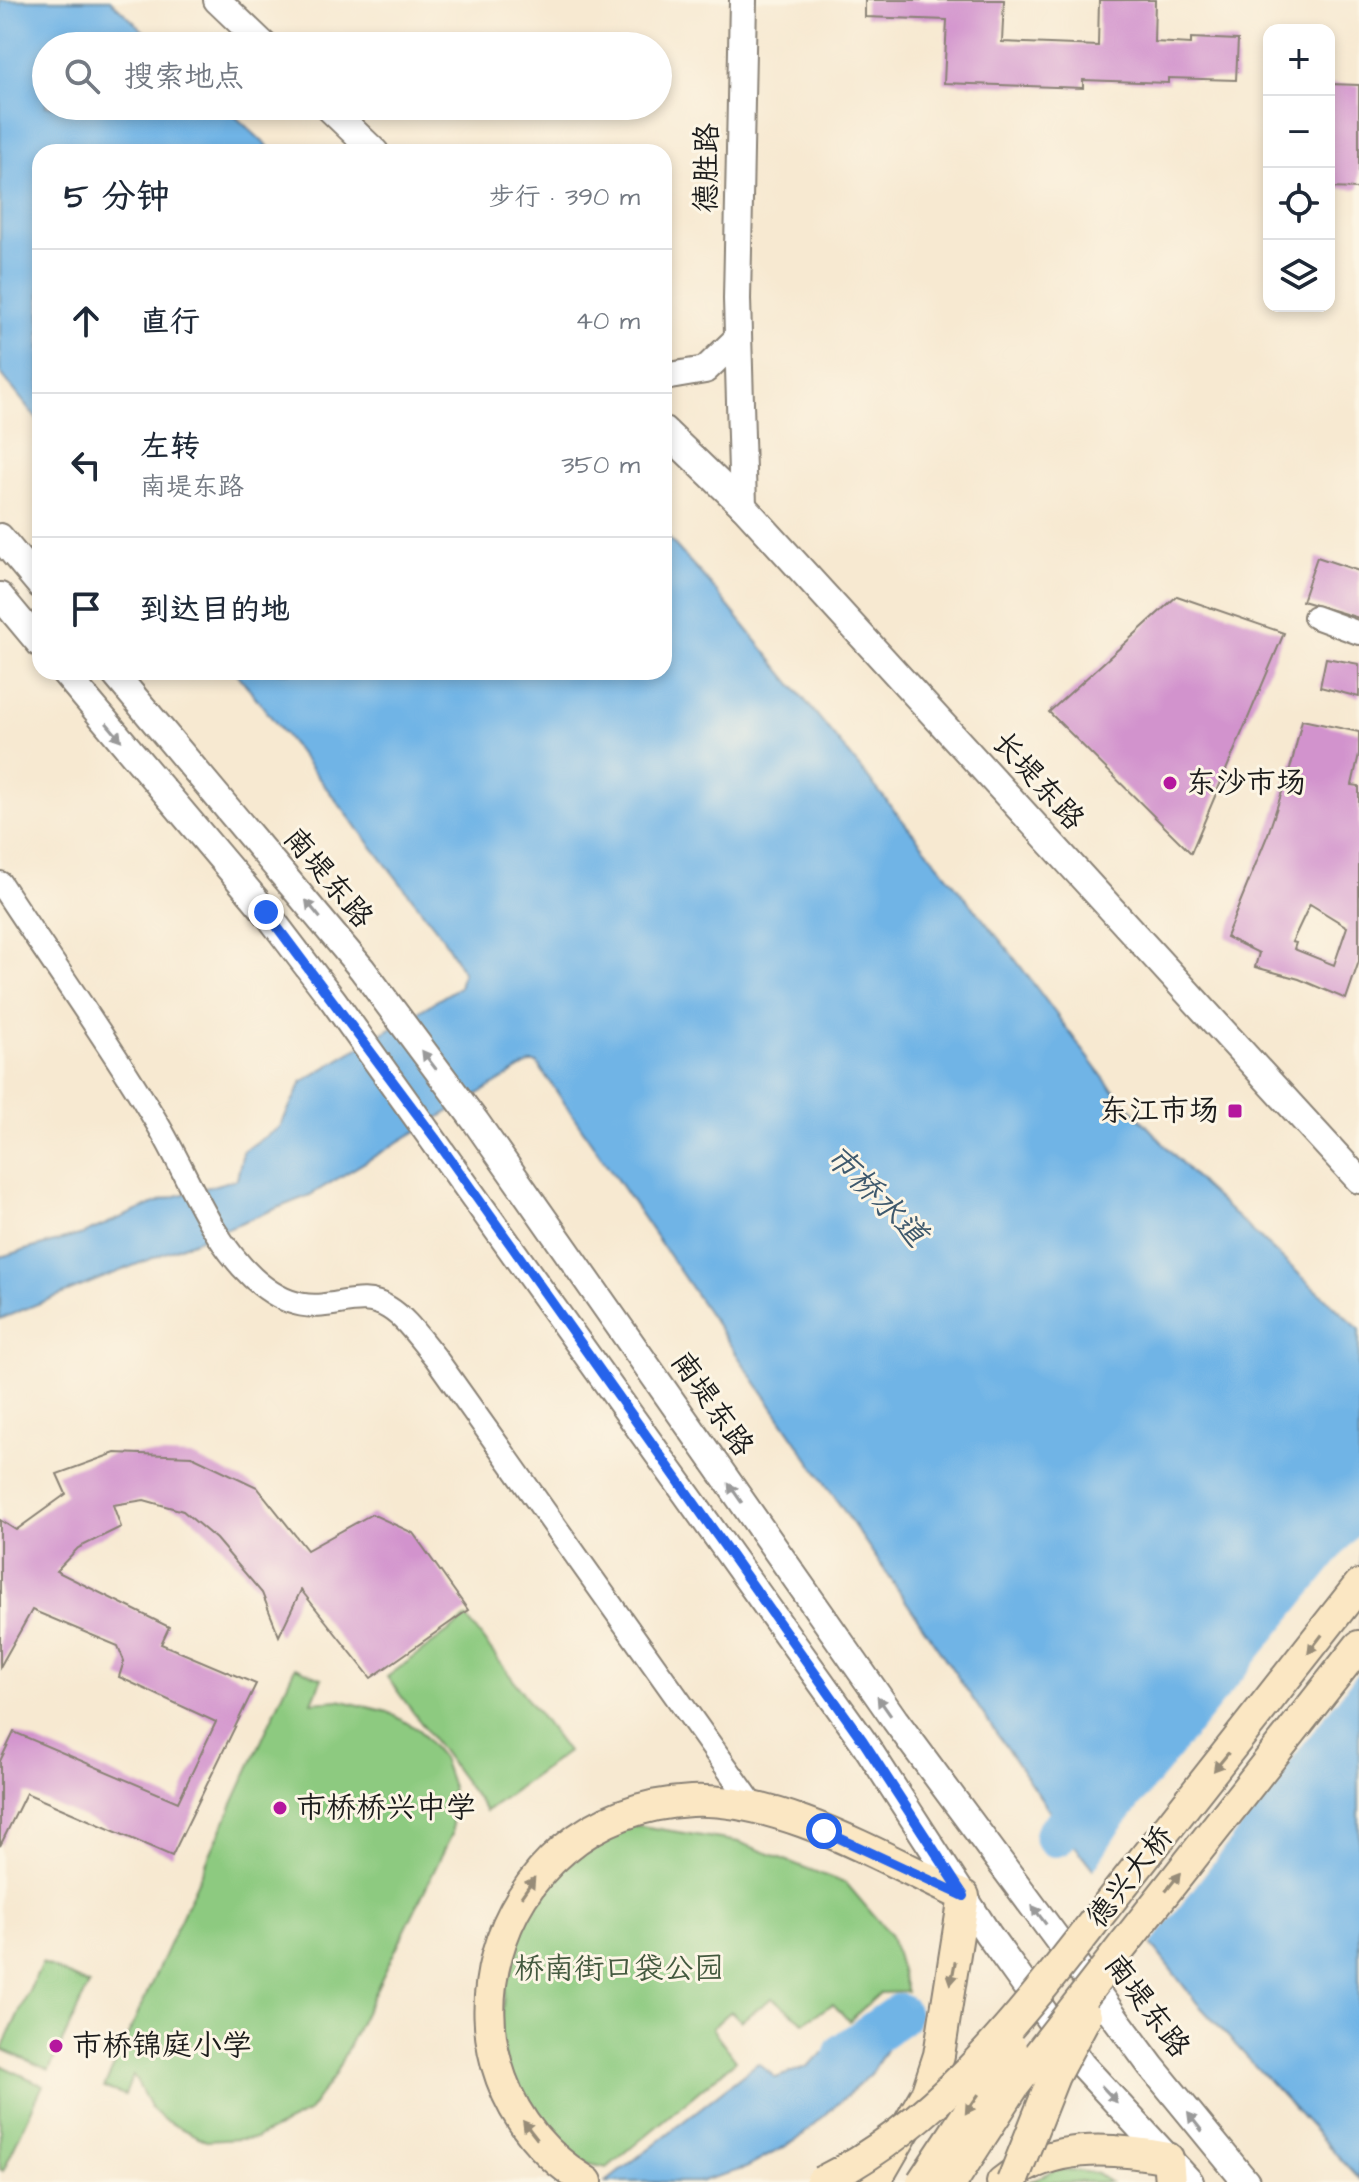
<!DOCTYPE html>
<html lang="zh">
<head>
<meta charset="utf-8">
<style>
	body { margin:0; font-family:"Architects Daughter","LXGW WenKai TC",sans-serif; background:#f6f6f7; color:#1f2937 }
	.controls { position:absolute; right:24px; top:24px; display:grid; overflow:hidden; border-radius:16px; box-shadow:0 4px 12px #0003 }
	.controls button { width:72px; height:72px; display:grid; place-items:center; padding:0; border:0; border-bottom:2px solid #e0e1e3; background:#fff; color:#1f2937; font:40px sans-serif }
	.stop { position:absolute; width:24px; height:24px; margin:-18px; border:6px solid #2563eb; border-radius:50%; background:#fff }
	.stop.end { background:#2563eb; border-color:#fff; box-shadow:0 2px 8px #0008 }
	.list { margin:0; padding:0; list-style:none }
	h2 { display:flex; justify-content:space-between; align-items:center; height:104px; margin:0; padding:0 32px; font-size:34px }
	h2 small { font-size:26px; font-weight:400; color:#747a83 }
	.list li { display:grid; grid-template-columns:52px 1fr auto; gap:24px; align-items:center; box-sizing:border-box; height:144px; padding:0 32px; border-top:2px solid #e0e1e3 }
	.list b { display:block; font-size:30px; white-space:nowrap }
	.list p { margin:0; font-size:26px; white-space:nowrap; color:#747a83 }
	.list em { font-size:26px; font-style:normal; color:#747a83 }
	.icon { flex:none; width:44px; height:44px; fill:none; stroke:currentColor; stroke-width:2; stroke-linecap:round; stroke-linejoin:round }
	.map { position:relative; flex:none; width:1359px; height:2182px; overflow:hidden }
	.search { position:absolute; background:#fff; box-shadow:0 4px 12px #0003; left:32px; top:32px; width:640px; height:88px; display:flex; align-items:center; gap:20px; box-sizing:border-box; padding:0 28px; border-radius:44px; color:#747a83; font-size:30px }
	.panel { position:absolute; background:#fff; box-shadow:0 4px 12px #0003; left:32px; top:144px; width:640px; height:536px; border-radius:24px }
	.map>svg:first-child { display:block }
	.green { fill:#8dca80; stroke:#54734e; stroke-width:2 }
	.water { fill:#70b4e6; stroke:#466881; stroke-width:2 }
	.pier { fill:#f7e9d1 }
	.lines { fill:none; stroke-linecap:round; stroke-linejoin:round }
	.river { stroke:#70b4e6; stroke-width:42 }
	.building { fill:#d293cd; fill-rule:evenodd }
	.minor-casing { stroke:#8a8276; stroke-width:26 }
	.tertiary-casing { stroke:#8a8276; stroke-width:30 }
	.secondary-casing { stroke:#8a8276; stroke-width:34 }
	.minor { stroke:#fff; stroke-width:22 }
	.tertiary { stroke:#fff; stroke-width:26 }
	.secondary { stroke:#fbe7c3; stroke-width:30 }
	.secondary-bridge-casing { stroke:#8a8276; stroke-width:34; stroke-linecap:butt }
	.secondary-bridge { stroke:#fbe7c3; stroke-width:30 }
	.oneway { fill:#999 }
	.oneway2 { fill:#978c78 }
	.route { stroke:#2563eb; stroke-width:10 }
	.poi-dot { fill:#b5179e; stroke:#fcf5e5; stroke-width:3 }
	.labels { text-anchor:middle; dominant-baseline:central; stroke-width:6; stroke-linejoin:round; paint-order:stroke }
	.street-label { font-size:30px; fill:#1c1c1c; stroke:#fcf5e5 }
	.poi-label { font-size:30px; fill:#1c1c1c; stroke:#fcf5e5; text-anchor:start }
	.park-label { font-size:30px; fill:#44593f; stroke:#fcf5e5 }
	.water-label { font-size:32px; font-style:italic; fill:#3e596d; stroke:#fcf5e5 }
</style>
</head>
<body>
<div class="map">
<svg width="1359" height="2182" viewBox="0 0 1359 2182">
	<rect width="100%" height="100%" fill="#fcf5e5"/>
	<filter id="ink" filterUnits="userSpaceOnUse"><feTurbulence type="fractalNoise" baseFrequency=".0125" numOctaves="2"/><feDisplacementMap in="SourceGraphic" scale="16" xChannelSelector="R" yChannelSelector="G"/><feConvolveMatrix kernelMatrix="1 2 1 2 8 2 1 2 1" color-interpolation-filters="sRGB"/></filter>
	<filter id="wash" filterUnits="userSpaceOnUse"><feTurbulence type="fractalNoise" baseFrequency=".006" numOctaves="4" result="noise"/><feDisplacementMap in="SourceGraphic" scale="32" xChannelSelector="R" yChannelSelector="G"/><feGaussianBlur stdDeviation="1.8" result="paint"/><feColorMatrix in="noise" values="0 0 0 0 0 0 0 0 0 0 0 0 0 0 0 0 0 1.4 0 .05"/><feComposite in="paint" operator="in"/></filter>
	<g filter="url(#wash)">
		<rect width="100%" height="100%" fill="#f7e9d1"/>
		<g class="green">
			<polygon points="467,1618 567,1752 486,1811 387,1677"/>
			<polygon points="295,1667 322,1678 312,1702 339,1700 388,1712 419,1730 442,1758 452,1787 452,1834 334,2076 307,2113 256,2138 206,2141 164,2120 151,2108 133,2075 125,2095 104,2088"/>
			<polygon points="629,1824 739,1842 847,1884 891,1936 907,1992 880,1993 849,2021 833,2004 804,2022 772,1998 741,2021 731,2011 712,2028 736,2060 607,2168 589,2164 543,2138 508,2074 500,2029 512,1930 547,1879"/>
			<polygon points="42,1963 89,1985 49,2070 2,2049"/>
			<polygon points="0,2065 43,2085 3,2171 0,2169"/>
			<polygon points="1056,2169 1096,2173 1110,2182 1029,2182"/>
		</g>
		<g class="water">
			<polygon points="0,0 110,0 160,46 46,46 46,106 224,106 274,152 40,152 40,423 0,372"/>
			<polygon points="664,533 711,585 1009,951 1109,1085 1202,1185 1359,1329 1359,2179 1197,2003 1062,1829 537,1063 530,1063 310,1195 0,1319 0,1257 83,1234 162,1200 237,1179 243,1151 280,1127 302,1082 459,987 463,972 441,935 236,672 664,672"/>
			<polygon points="868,2017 893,2020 887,2048 871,2074 797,2140 746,2168 699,2182 606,2182 758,2063 776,2078 806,2067"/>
		</g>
		<polygon class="pier" points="1359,1534 1359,1671 1149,1947 1092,1873 1118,1833"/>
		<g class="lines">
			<g class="river">
				<polyline points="1055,1836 1099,1788"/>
				<polyline points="845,2053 899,2015"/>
			</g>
		</g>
		<g id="blocks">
			<g class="building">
				<polygon points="865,0 1004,0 1002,42 1098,46 1099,0 1155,0 1154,42 1191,44 1191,38 1238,40 1236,80 1168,78 1168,83 1083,80 1083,88 944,83 947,20 865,17"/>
				<polygon points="1329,84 1359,85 1359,189 1329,188"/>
				<polygon points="1317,557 1359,571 1359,618 1302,601"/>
				<polygon points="1177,596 1284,633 1191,853 1049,712"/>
				<polygon points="1326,658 1359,664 1359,697 1320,687"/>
				<path d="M1302,720l57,12v22l-7,31 7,1v175l-13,38 -47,-20 -44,-12 4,-14 -33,-16 42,-103 24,-72zM1310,904l37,23 -13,38 -40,-16 2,-6 -4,-1z"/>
				<polygon points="115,1453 192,1456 257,1487 307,1550 372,1514 413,1533 468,1610 371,1678 301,1590 279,1636 262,1593 216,1539 183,1511 144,1500 113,1505 121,1527 78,1548 56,1571 169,1627 161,1644 256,1684 172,1856 26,1793 0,1846 0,1761 14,1732 178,1802 216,1722 119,1677 124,1661 118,1646 32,1610 0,1667 0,1520 16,1530 66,1494 57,1474"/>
			</g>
		</g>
	</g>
	<g filter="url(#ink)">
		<use href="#blocks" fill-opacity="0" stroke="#8a8276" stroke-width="2"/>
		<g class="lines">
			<defs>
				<g id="minor">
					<polyline points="1315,617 1359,633"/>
					<path d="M0,883c52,80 109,158 157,240 32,53 50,112 96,155 63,57 94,4 136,30 18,11 32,33 46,49l321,452"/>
				</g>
				<g id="tertiary">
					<polyline points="217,0 265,46"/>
					<polyline points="327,106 375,152"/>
					<polyline points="664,377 705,370 738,338"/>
					<polyline points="664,430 743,506 1359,1180"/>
					<polyline points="743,506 737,299 743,0"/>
					<polyline points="0,537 40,585"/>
					<polyline points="0,596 40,644"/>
					<polyline points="64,672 266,912 333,1000 863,1741 988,1934 1082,2065 1190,2182"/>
					<polyline points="113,672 362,969 476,1122 895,1720 1151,2066 1246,2182"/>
				</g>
				<g id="secondary">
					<polyline points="1093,1923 1359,1585"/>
					<polyline points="1125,1943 1359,1646"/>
					<path d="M587,2182c-173,-107 -102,-371 104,-381 92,-4 192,58 273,95l-25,159 -12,37 -52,90"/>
					<path d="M1002,2182c49,-39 107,-35 166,-24l2,24"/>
				</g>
			</defs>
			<use href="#minor" class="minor-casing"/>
			<use href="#tertiary" class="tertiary-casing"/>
			<use href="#secondary" class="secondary-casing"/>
			<use href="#minor" class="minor"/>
			<use href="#tertiary" class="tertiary"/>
			<use href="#secondary" class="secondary"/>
			<defs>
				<g id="secondary-bridge">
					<path d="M821,2182c115,-57 195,-160 272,-259"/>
					<polyline points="922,2182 1011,2048"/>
					<polyline points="952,2182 1014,2086 1125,1943"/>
					<polyline points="1012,2182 1054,2076 1086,2016"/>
				</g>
			</defs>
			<use href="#secondary-bridge" class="secondary-bridge-casing"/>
			<use href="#secondary-bridge" class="secondary-bridge"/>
		</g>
		<defs><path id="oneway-solid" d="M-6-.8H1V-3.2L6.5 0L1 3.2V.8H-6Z" transform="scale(2)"/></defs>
		<g class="oneway">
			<use href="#oneway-solid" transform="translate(114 732) rotate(50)"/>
			<use href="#oneway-solid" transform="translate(313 909) rotate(-129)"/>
			<use href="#oneway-solid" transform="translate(429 1060) rotate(-127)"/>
			<use href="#oneway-solid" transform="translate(735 1493) rotate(-125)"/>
			<use href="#oneway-solid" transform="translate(884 1706) rotate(-125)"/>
			<use href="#oneway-solid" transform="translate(1039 1915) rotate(-127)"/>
			<use href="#oneway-solid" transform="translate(1109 2094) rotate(47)"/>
			<use href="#oneway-solid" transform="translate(1195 2122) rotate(-128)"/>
		</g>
		<g class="oneway2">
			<use href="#oneway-solid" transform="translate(1315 1644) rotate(127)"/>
			<use href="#oneway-solid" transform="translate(1221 1762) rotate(129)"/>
			<use href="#oneway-solid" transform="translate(1173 1882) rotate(-52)"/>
			<use href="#oneway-solid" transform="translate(528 1887) rotate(-55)"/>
			<use href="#oneway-solid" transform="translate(953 1973) rotate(101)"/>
			<use href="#oneway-solid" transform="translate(972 2104) rotate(124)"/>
			<use href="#oneway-solid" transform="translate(530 2130) rotate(-128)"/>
		</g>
	</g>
	<g class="lines" filter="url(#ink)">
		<polyline class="route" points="266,912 435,1138 863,1741 964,1896 824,1831"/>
	</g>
	<g class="poi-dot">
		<circle cx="1170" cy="783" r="8"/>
		<rect x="1227" y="1103" width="16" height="16" rx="4"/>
		<circle cx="280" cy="1808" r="8"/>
		<circle cx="56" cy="2046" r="8"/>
	</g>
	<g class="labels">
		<g class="street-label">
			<text transform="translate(707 168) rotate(-89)">德胜路</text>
			<text transform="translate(1038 781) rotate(48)">长堤东路</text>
			<text transform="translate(328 878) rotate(50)">南堤东路</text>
			<text transform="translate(712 1404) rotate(55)">南堤东路</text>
			<text transform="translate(1130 1877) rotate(-52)">德兴大桥</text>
			<text transform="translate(1147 2006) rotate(53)">南堤东路</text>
		</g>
		<g class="poi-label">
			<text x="1186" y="783">东沙市场</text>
			<text x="1219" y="1111" text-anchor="end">东江市场</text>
			<text x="296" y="1808">市桥桥兴中学</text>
			<text x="72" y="2046">市桥锦庭小学</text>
		</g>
		<g class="park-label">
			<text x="619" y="1969">桥南街口袋公园</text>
		</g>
		<g class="water-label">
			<text transform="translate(876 1196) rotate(45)">市桥水道</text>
		</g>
	</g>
</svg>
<div class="controls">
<button>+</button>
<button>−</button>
<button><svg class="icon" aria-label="locate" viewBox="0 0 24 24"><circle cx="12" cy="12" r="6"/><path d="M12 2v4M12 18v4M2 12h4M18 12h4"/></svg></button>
<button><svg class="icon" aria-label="layers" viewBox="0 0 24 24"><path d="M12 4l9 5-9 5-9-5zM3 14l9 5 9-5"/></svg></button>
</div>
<div class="stop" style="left:824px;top:1831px"></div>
<div class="stop end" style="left:266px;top:912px"></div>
<div class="search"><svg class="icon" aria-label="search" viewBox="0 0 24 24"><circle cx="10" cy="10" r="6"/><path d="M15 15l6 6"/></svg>搜索地点</div>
<section class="panel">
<h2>5 分钟<small>步行 · 390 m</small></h2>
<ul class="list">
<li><svg class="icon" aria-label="ahead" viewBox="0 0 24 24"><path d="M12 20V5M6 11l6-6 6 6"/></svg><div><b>直行</b></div><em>40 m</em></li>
<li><svg class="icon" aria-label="left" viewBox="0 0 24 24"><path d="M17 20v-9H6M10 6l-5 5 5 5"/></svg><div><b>左转</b><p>南堤东路</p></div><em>350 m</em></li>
<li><svg class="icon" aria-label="arrive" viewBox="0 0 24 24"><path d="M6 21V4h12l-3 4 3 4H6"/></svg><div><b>到达目的地</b></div></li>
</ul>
</section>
</div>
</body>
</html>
